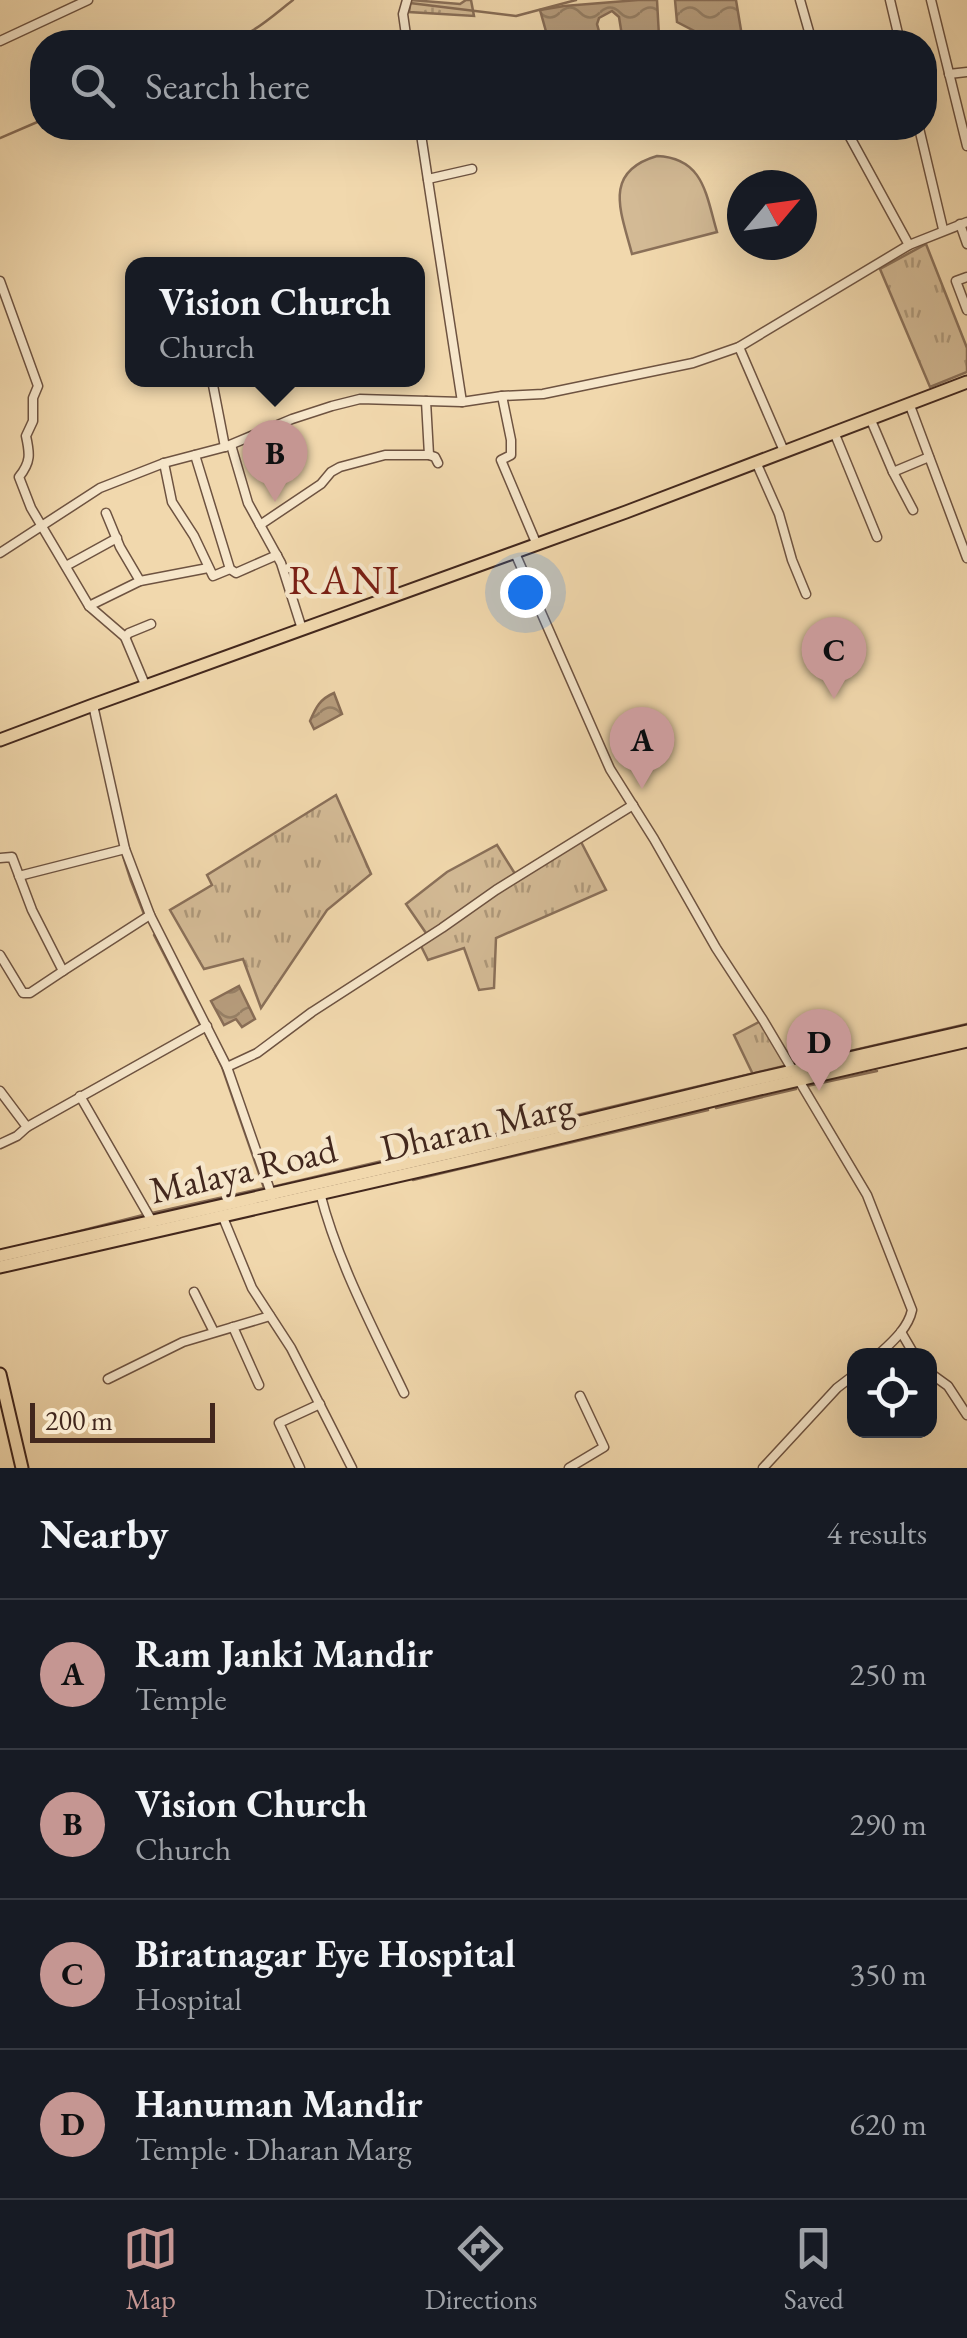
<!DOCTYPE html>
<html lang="en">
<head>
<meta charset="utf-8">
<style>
	body { margin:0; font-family:"EB Garamond",serif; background:#242831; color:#f1f3f6 }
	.controls { position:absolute; right:30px; bottom:30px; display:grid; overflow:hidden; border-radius:20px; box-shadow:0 10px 40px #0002 }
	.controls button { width:90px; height:90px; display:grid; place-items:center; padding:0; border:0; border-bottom:2px solid #363941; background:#171b24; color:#f1f3f6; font:50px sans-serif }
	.compass { position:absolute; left:727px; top:170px; width:90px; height:90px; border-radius:50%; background:#171b24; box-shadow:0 10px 40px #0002; rotate:61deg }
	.scale { position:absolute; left:30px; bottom:25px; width:185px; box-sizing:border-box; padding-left:10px; border:5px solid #42271d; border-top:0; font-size:28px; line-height:35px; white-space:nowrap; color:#42271d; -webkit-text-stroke:8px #f6e6ca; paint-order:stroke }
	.you { position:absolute; left:525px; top:592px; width:35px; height:35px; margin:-25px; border:8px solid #fff; border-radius:50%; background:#1a73e8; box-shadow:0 0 0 15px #1a73e833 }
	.badge { display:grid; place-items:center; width:65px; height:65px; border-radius:50%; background:#c59692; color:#111; font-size:32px; font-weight:700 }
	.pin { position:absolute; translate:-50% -82px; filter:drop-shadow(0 2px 5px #0008) }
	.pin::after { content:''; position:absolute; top:52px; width:35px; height:30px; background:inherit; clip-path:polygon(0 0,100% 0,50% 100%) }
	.popup { position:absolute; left:125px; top:257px; width:300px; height:130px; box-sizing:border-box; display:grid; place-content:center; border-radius:20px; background:#171b24; filter:drop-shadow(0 2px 8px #0005); font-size:32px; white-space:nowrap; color:#9ea1a6 }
	.popup b { font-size:38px; color:#f1f3f6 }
	.popup::after { content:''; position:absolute; left:50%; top:100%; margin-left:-20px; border:20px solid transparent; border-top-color:#171b24 }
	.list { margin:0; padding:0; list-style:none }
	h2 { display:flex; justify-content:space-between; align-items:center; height:130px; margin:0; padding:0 40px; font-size:42px }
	h2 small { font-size:32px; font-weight:400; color:#9ea1a6 }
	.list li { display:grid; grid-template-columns:65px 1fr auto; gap:30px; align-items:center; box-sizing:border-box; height:150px; padding:0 40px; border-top:2px solid #363941 }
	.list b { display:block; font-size:38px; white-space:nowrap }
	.list p { margin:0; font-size:32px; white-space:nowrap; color:#9ea1a6 }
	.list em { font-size:32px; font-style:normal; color:#9ea1a6 }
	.icon { flex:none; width:55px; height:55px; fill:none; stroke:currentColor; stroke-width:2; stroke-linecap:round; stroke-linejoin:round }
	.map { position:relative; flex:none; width:967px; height:1468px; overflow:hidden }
	.search { position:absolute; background:#171b24; box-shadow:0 10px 40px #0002; left:30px; right:30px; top:30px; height:110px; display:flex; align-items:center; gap:25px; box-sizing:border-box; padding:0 35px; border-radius:40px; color:#9ea1a6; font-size:38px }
	.sheet { height:730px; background:#171b24 }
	nav { display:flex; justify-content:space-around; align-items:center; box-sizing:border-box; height:140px; border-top:2px solid #363941; background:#171b24; font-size:28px; color:#9ea1a6 }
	nav a { display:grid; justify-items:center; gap:5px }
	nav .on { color:#c59692 }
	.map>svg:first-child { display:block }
	.grass { fill:url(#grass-tufts); stroke:#8a7059; stroke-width:2.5 }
	.garden { fill:#d3ba95; stroke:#8a7059; stroke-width:2.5 }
	.water { fill:url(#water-waves); stroke:#886d56; stroke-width:2.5 }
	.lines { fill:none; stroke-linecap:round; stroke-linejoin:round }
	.stream { stroke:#886d56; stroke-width:2.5 }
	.minor-casing { stroke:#6e5341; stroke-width:11 }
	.primary-casing { stroke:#42271d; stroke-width:15 }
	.minor { stroke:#f6e6ca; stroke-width:8 }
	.primary { stroke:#f1d8ad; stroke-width:11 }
	.labels { text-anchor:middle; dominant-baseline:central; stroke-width:9; stroke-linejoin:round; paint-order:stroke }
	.street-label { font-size:38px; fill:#42271d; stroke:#f6e6ca }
	.neighbourhood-label { font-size:40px; letter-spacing:2.5px; fill:#7a1f14; stroke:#f6e6ca }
</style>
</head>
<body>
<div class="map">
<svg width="967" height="1468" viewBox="0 0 967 1468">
	<defs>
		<pattern id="grass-tufts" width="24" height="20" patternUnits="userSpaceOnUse" patternTransform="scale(2.5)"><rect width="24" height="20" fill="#d3ba95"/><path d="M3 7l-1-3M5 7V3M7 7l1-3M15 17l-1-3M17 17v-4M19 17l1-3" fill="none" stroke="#ad9779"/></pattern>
		<pattern id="water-waves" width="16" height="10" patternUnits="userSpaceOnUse" patternTransform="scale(2.5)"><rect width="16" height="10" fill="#b69c7c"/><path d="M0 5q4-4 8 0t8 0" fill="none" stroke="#967f65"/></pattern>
	</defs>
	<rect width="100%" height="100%" fill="#f1d8ad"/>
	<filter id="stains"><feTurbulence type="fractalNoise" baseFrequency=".002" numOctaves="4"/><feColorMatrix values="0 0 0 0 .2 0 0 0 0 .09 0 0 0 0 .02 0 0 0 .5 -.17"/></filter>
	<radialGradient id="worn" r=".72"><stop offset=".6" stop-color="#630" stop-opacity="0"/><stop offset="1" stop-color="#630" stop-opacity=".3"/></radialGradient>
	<g class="grass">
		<polygon points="411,0 460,4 466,0 471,0 474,16 409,12"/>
		<polygon points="926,244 967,348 967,372 930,387 880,269"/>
		<polygon points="336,795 371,874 327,910 261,1008 243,959 204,969 170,910 212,885 207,875"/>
		<polygon points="579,838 606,890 496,938 494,988 479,990 464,948 428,960 419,942 428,936 406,904 447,872 497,845 517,877"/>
		<polygon points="763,1020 793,1071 760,1089 734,1035"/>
	</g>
	<path class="garden" d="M657,156c47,2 49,39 60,76l-85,22c-11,-42 -30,-82 25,-98z"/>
	<g class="water">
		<polygon points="638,0 657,0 659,36 634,42 623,42 619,17 612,11 599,18 597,24 602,42 549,42 540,10 564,6"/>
		<polygon points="675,0 736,0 743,42 702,42 698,33 677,22"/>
		<path d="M334,693l8,21 -28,15 -4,-8c6,-14 10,-22 24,-28z"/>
		<polygon points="239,986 255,1019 242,1027 236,1019 224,1025 211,1001"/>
	</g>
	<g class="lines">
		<g class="stream">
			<polyline points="410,3 516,16 576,0"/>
			<path d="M223,42c28,-5 48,-25 70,-42"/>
			<polyline points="0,138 42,120"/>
			<polyline points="123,856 131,881 144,914"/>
			<polyline points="154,935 201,1026"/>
			<polyline points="794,1064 967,1024"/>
			<polyline points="807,1086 877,1071"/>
			<polyline points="716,1108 796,1089"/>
			<polyline points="413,1180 708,1110"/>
			<polyline points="272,1187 784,1066"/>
			<polyline points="152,1213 264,1188 222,1067 205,1033"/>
			<polyline points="25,1245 143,1215"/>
		</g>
		<defs>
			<g id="minor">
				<polyline points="407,0 403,14 407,42"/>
				<polyline points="800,0 812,42"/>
				<polyline points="890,0 900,42"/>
				<polyline points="931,0 967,146"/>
				<polyline points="0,41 88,0"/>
				<polyline points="949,74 967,72"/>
				<polyline points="420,128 462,402"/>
				<polyline points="845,128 909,245"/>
				<polyline points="919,128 943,229"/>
				<polyline points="428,179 472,169"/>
				<polyline points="960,224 967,244"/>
				<polyline points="967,277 956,281 967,310"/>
				<path d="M0,281l38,105 -5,12v23l-7,15c4,18 5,26 -7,41l12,31 58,98 36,31 21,50"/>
				<polyline points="739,347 784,451"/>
				<polyline points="212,380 225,447"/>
				<polyline points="502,396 511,440 511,455 501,460 537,545"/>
				<polyline points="426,401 429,455"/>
				<polyline points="909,403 967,558"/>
				<polyline points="870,418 893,472 913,510"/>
				<polyline points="834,432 877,537"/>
				<polyline points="231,445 248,503 281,563 302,629"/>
				<polyline points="195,455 230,569 236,573 277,555"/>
				<polyline points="756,462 779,514 792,560 806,594"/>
				<polyline points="164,463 172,502 194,536 213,576 230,569"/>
				<polyline points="893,472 929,457"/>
				<polyline points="106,513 120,547 140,581"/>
				<polyline points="260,525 321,484 331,472 340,467 385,455 429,455 435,457 438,463"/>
				<polyline points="0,553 100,488 164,463 225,447 292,419 332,406 360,399 462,402 502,396 543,394 693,363 739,347 909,245 967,222"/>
				<path d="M515,553l95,216 44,70 62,109 47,72 104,175 45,115c-4,19 -21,33 -35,46"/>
				<polyline points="66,566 117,538"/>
				<polyline points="89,606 140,581 208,568"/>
				<polyline points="125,637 129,633 151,624"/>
				<polyline points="93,705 125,849 150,915 227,1067 272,1196"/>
				<polyline points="0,858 12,857 32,910 63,971 30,993 23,993 0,955"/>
				<polyline points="19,876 125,849"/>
				<polyline points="63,971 150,915"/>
				<polyline points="227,1067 257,1053 312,1012 442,928 496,890 633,805"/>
				<polyline points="0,1091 27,1127 17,1136 0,1144"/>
				<polyline points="80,1096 153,1223"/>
				<polyline points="27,1127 207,1026"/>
				<path d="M320,1193c18,70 53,135 84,200"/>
				<polyline points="222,1215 252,1288 291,1348 352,1468"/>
				<polyline points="194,1292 214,1332"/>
				<polyline points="233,1327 259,1385"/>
				<polyline points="901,1332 915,1356"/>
				<polyline points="930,1373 948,1386 967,1415"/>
				<polyline points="108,1379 183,1342 270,1316"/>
				<polyline points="300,1468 279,1423 320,1404"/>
				<polyline points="569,1468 604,1447 580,1396"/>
				<polyline points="763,1468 837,1388 854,1375"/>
			</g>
			<g id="primary">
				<polyline points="0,740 93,705 626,512 967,382"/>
				<polyline points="0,1256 464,1150 757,1079 967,1031"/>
				<polyline points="0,1267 468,1160 760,1089 967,1041"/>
				<polyline points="0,1374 22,1468"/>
			</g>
		</defs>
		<use href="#minor" class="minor-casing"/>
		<use href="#primary" class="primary-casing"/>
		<use href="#minor" class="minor"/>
		<use href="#primary" class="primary"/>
	</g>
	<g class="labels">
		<g class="street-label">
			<text transform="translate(477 1126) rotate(-13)">Dharan Marg</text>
			<text transform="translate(243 1169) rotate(-13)">Malaya Road</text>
		</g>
		<g class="neighbourhood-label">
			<text x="345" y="580">RANI</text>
		</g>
	</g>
	<rect width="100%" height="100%" filter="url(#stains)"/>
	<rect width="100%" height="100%" fill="url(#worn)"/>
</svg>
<div class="controls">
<button><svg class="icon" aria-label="locate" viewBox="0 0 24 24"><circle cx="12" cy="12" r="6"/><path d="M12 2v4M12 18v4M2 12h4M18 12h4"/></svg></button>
</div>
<svg class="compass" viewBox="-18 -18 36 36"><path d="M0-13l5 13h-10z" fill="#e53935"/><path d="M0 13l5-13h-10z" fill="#9ea1a6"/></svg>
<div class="scale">200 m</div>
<div class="you"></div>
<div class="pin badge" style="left:642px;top:789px">A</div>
<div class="pin badge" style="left:275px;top:502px">B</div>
<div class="popup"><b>Vision Church</b>Church</div>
<div class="pin badge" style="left:834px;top:699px">C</div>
<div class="pin badge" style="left:819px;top:1091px">D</div>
<div class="search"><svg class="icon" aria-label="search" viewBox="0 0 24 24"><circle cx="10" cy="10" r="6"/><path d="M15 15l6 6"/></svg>Search here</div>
</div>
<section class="sheet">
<h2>Nearby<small>4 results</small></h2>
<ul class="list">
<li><span class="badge">A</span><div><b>Ram Janki Mandir</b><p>Temple</p></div><em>250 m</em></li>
<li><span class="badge">B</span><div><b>Vision Church</b><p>Church</p></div><em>290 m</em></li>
<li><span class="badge">C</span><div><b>Biratnagar Eye Hospital</b><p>Hospital</p></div><em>350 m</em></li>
<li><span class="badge">D</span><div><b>Hanuman Mandir</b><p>Temple · Dharan Marg</p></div><em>620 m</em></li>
</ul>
</section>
<nav>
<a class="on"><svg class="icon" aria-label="map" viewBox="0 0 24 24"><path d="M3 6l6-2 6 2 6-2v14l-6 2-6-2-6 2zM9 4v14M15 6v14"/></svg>Map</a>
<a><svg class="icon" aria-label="directions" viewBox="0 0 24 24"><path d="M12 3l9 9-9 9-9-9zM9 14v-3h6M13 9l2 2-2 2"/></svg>Directions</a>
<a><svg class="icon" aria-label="saved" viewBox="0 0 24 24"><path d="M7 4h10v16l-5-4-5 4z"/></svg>Saved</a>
</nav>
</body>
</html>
